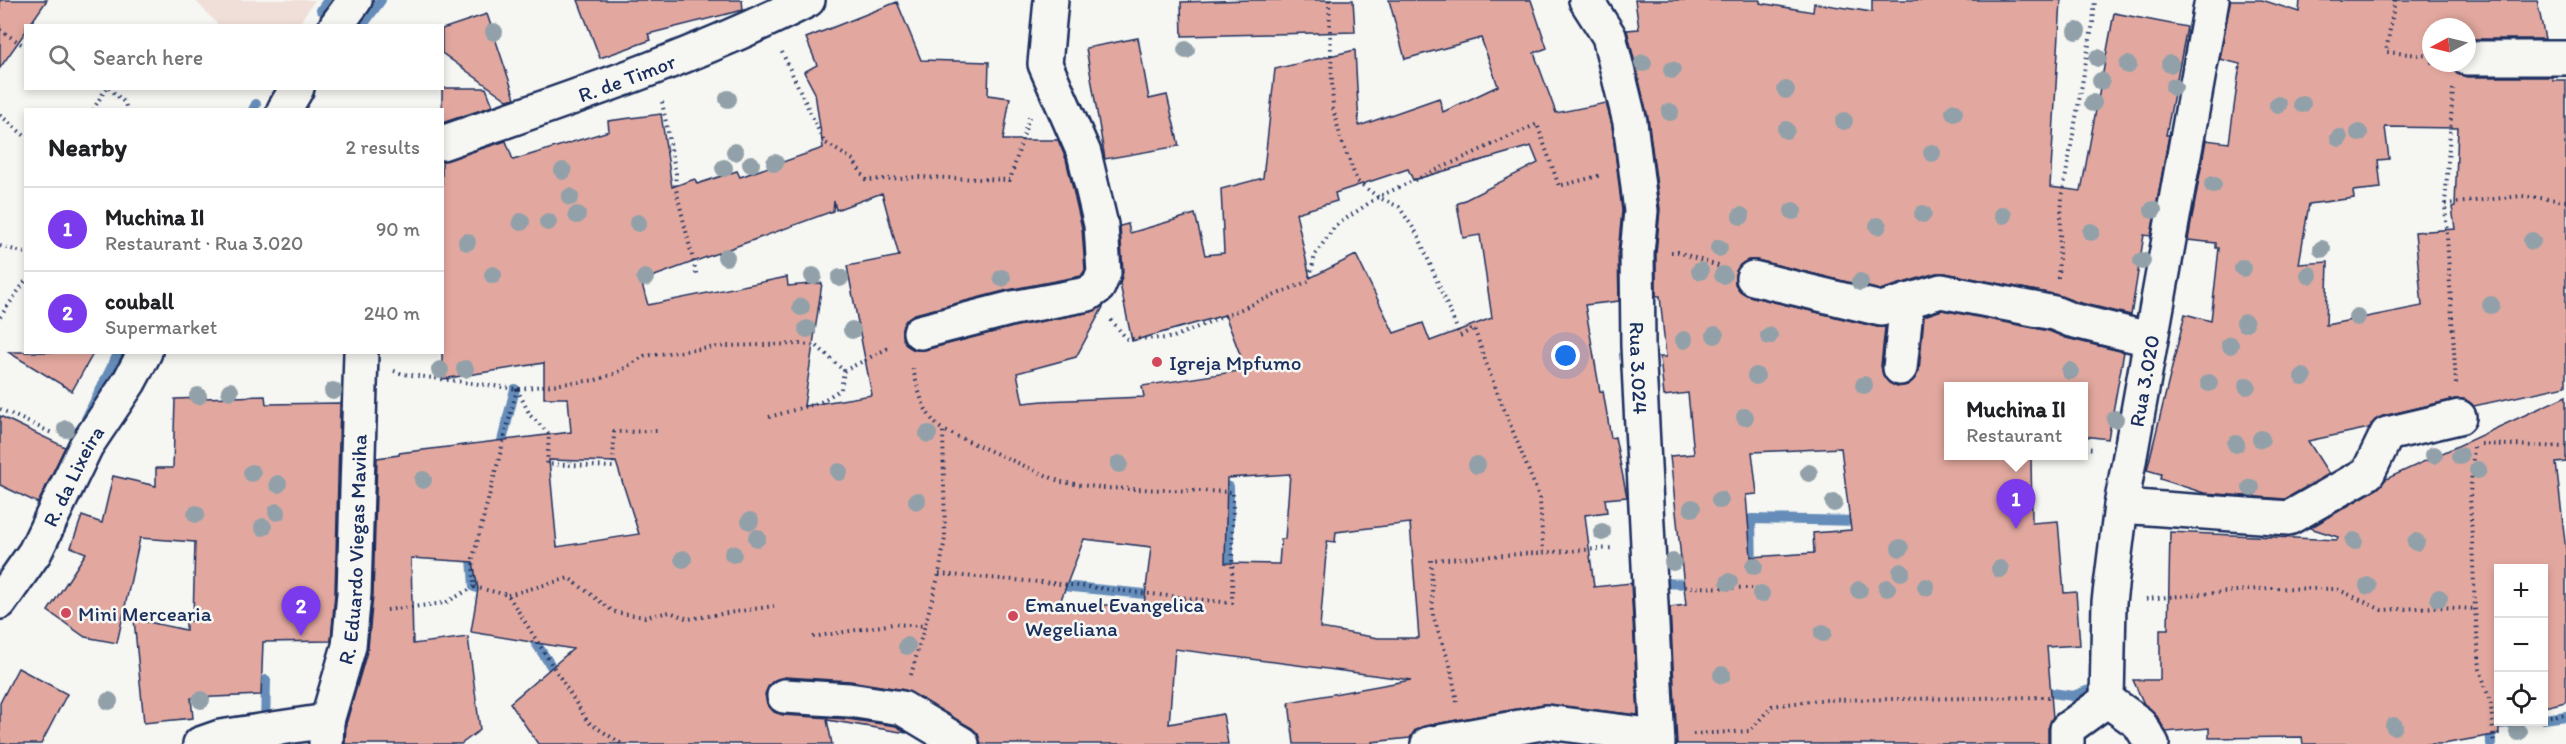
<!DOCTYPE html>
<html lang="en">
<head>
<meta charset="utf-8">
<style>
	body { margin:0; font-family:Itim,sans-serif; background:#f2f2f2; color:#202124 }
	.controls { position:absolute; right:18px; bottom:18px; display:grid; overflow:hidden; border-radius:0px; box-shadow:0 3px 9px #0003 }
	.controls button { width:54px; height:54px; display:grid; place-items:center; padding:0; border:0; border-bottom:2px solid #e0e0e0; background:#fff; color:#202124; font:30px sans-serif }
	.compass { position:absolute; left:2422px; top:18px; width:54px; height:54px; border-radius:50%; background:#fff; box-shadow:0 3px 9px #0003; rotate:263deg }
	.you { position:absolute; left:1566px; top:356px; width:21px; height:21px; margin:-15px; border:4px solid #fff; border-radius:50%; background:#1a73e8; box-shadow:0 0 0 9px #1a73e833 }
	.badge { display:grid; place-items:center; width:39px; height:39px; border-radius:50%; background:#7c3aed; color:#fff; font-size:20px; font-weight:700 }
	.pin { position:absolute; translate:-50% -50px; filter:drop-shadow(0 2px 3px #0008) }
	.pin::after { content:''; position:absolute; top:32px; width:21px; height:18px; background:inherit; clip-path:polygon(0 0,100% 0,50% 100%) }
	.popup { position:absolute; left:1944px; top:382px; width:144px; height:78px; box-sizing:border-box; display:grid; place-content:center; border-radius:0px; background:#fff; filter:drop-shadow(0 2px 4px #0005); font-size:20px; white-space:nowrap; color:#757577 }
	.popup b { font-size:22px; color:#202124 }
	.popup::after { content:''; position:absolute; left:50%; top:100%; margin-left:-12px; border:12px solid transparent; border-top-color:#fff }
	.list { margin:0; padding:0; list-style:none }
	h2 { display:flex; justify-content:space-between; align-items:center; height:78px; margin:0; padding:0 24px; font-size:26px }
	h2 small { font-size:20px; font-weight:400; color:#757577 }
	.list li { display:grid; grid-template-columns:39px 1fr auto; gap:18px; align-items:center; box-sizing:border-box; height:84px; padding:0 24px; border-top:2px solid #e0e0e0 }
	.list b { display:block; font-size:22px; white-space:nowrap }
	.list p { margin:0; font-size:20px; white-space:nowrap; color:#757577 }
	.list em { font-size:20px; font-style:normal; color:#757577 }
	.icon { flex:none; width:33px; height:33px; fill:none; stroke:currentColor; stroke-width:2; stroke-linecap:round; stroke-linejoin:round }
	.map { position:relative; flex:none; width:2566px; height:744px; overflow:hidden }
	.search { position:absolute; background:#fff; box-shadow:0 3px 9px #0003; left:24px; top:24px; width:420px; height:66px; display:flex; align-items:center; gap:15px; box-sizing:border-box; padding:0 21px; border-radius:0px; color:#757577; font-size:22px }
	.panel { position:absolute; background:#fff; box-shadow:0 3px 9px #0003; left:24px; top:108px; width:420px; height:246px; border-radius:0px }
	.map>svg:first-child { display:block }
	.built { fill:#f0dfd9 }
	.lines { fill:none; stroke-linecap:round; stroke-linejoin:round }
	.stream { stroke:#668db9; stroke-width:10 }
	.building { fill:#e2a89f; stroke:#1b2f5e; stroke-width:1.5; fill-rule:evenodd }
	.minor-casing { stroke:#1b2f5e; stroke-width:38 }
	.path { stroke:#1b2f5e; stroke-width:4; stroke-dasharray:1.5 4.5; stroke-linecap:butt }
	.minor { stroke:#f6f6f2; stroke-width:33 }
	.tree { fill:#92a1a9 }
	.poi-dot { fill:#d1495b; stroke:#f6f6f2; stroke-width:2 }
	.labels { text-anchor:middle; dominant-baseline:central; stroke-width:5; stroke-linejoin:round; paint-order:stroke }
	.street-label { font-size:21px; fill:#1b2f5e; stroke:#f6f6f2 }
	.poi-label { font-size:21px; fill:#1b2f5e; stroke:#f6f6f2; text-anchor:start }
</style>
</head>
<body>
<div class="map">
<svg width="2566" height="744" viewBox="0 0 2566 744">
	<rect width="100%" height="100%" fill="#f6f6f2"/>
	<filter id="ink" filterUnits="userSpaceOnUse"><feTurbulence type="fractalNoise" baseFrequency=".0167" numOctaves="2"/><feDisplacementMap in="SourceGraphic" scale="12" xChannelSelector="R" yChannelSelector="G"/><feConvolveMatrix kernelMatrix="1 2 1 2 8 2 1 2 1" color-interpolation-filters="sRGB"/></filter>
	<g filter="url(#ink)">
		<polygon class="built" points="195,0 315,0 298,25 219,26"/>
		<g class="lines">
			<g class="stream">
				<polyline points="321,10 328,0"/>
				<polyline points="362,26 381,0"/>
				<polyline points="253,110 256,104"/>
				<polyline points="86,419 119,352"/>
				<polyline points="499,453 515,389"/>
				<polyline points="1213,484 1229,487 1229,575"/>
				<polyline points="474,549 472,558 474,587 491,592"/>
				<polyline points="1752,571 1751,519 1862,521"/>
				<polyline points="1652,583 1697,584"/>
				<polyline points="1052,585 1145,594"/>
				<polyline points="528,631 559,678"/>
				<polyline points="2038,691 2073,696 2095,688 2095,679"/>
				<polyline points="2544,719 2566,716"/>
				<polyline points="2490,723 2491,744"/>
				<polyline points="2490,725 2519,722"/>
				<polyline points="263,726 265,726 266,680"/>
			</g>
		</g>
		<g class="building">
			<polygon points="0,0 47,0 29,26 26,26 26,31 0,68"/>
			<polygon points="578,0 742,0 743,10 648,34 651,40 600,58"/>
			<polygon points="1252,0 1353,0 1355,32 1182,36 1181,2"/>
			<path d="M1389,0h142l16,48 -13,5 22,60 50,-10 6,22 10,86 -4,42 1,48 -34,4 15,87 3,-1 8,47 4,-1 12,60 -22,2 2,13 -22,3 9,72 37,-4 7,132 -94,-11 -119,22 -10,4 -5,8 -38,4 1,2h-79l-5,-42 122,-22 -236,-31 -6,75 54,-10 5,30h-247l-3,-10 -6,-6 -67,-38 -55,-9 -65,-4 -10,3 -6,5 -4,9 2,10 7,8 9,3 64,4 49,7 11,7 -80,-13 5,24h-294l-28,-41 63,-54 -102,-17 7,-43 -5,-27 -62,-4 2,86 55,-7 12,93 -19,14h-116l1,-20 22,-76 5,-53 4,-137 22,-3v-2l172,-21 -3,-34h-24v-35l-102,16v-218l64,-20 7,19 96,-29 -1,-10 53,-7 11,73 23,-8 2,5 40,-13 3,6 83,-29 -8,-55 -11,-21 13,-7 -11,-27 91,-36 24,58 68,2 -1,33 22,3 -7,42h55l8,19 16,69 3,42 -4,6 -73,14 -93,24 -8,5 -5,9v8l4,9 8,5h11l92,-24 74,-14 13,-7 -28,52 -59,16 6,30 20,-2 101,-4 -2,-11 104,-16 -21,-55 -93,26 -12,-57 3,-12 -3,-46 8,-2 2,9 65,-19 10,41 19,-2 -3,-64 42,-11 12,-109 80,-19 4,76 80,-28 4,14 55,-26 -17,-48 -76,21zM1531,146l7,17 -81,41 6,34 17,-3 12,83 -62,23 -7,-18 -29,10 -38,-78 -46,23 -14,-65 41,-12 -2,-8 73,-24 5,11zM882,193l17,63 -52,10 25,129 -68,11 18,-123 -34,3 -1,-9 -139,28 -7,-24 192,-70 1,-10 2,9zM549,460l67,2 23,72 -82,13zM1290,474l-5,65h-4l-2,25 -54,-1 2,-85zM1410,523l9,115h-41l-58,-10 7,-87 8,1 1,-10zM1084,539l67,8 -7,58h-85z"/>
			<path d="M1635,0h125v3l53,9 1,-9 58,9v-12h189l-11,187 31,4 33,-178 73,14 -21,108h3l-18,101 -7,-1 -13,80 -54,-13 -19,-7 -113,-22h-9l-56,17 -123,-30h-9l-8,5 -5,9v10l5,7 9,5 128,31h8l-4,39 2,9 6,8 8,4 11,-2 7,-7 4,-7 5,-55 18,-6 107,21 17,7 58,14 -16,87 -24,-3v-49h-136v69h83l1,67 26,-2 6,72 12,-1 4,53 -33,2 6,71 -5,10v16h-371l-7,-137 16,-2 -16,-149 24,-2 -6,-61 -24,3 -4,-39h6l-6,-61h-4v-42l4,-45 -12,-91 -21,-88 12,-1zM1841,448l10,82 -38,3 1,20 -63,4 -5,-62 11,-1 -5,-42z"/>
			<path d="M2230,0h32l37,12 1,-12h237l8,39h-78v-12h-36v36h19l7,11 10,3h85l1,3h13v306l-92,20 -9,-7h-10l-72,17 -8,4 -6,8 -61,13 21,33 -44,25 -81,-6 -44,-14 1,-5 -14,-4 38,-156 26,7 8,-73h-3v-5l-28,-3 18,-100 23,3 11,-79 -20,-5zM2385,127l73,1 -3,78 -3,1 3,22 -40,3 7,74 -96,19 2,-63 -29,2 10,-60 45,-6 -1,-7 28,-3 -3,-28 11,-1z"/>
			<polygon points="487,14 515,98 507,100 442,53 442,29"/>
			<polygon points="1138,38 1149,99 1167,95 1179,146 1105,159 1086,48"/>
			<polygon points="442,88 486,88 493,106 442,123"/>
			<polygon points="8,352 94,352 72,391"/>
			<polygon points="265,396 266,404 340,403 335,593 331,641 263,642 261,695 191,698 193,718 144,723 134,619 186,630 186,621 193,621 195,542 140,538 117,643 85,637 48,611 86,553 71,547 82,516 102,523 113,476 156,486 156,468 173,468 175,399"/>
			<polygon points="2566,396 2566,462 2556,463 2566,551 2566,702 2544,707 2544,568 2499,568 2499,734 2443,744 2303,744 2302,737 2209,738 2209,728 2166,732 2155,713 2144,704 2133,680 2160,680 2160,629 2168,629 2170,532 2337,540 2338,537 2310,528 2377,489 2386,479"/>
			<polygon points="0,416 65,447 38,503 0,485"/>
			<polygon points="18,668 67,694 41,744 0,744 0,703"/>
		</g>
		<g class="lines">
			<defs>
				<g id="minor">
					<path id="s1" d="M1586,0l23,36 21,86 11,89 -4,42 1,93 20,398"/>
					<polyline points="336,26 355,0"/>
					<polyline points="2467,58 2566,58"/>
					<polyline points="284,110 297,88"/>
					<path id="s2" d="M442,143c123,-43 250,-84 366,-143"/>
					<polyline points="1753,278 1881,309 1941,291 2054,313 2071,320 2149,339"/>
					<polyline points="920,332 1013,308 1088,294 1098,287 1104,273 1101,225 1084,153 1045,64 1051,0"/>
					<polyline points="1900,368 1907,301"/>
					<polyline points="2121,506 2289,518 2368,473 2387,434 2459,417"/>
					<path id="s3" d="M0,602l35,-50 51,-106 43,-64 16,-30"/>
					<polyline points="784,696 849,700 902,708 962,744"/>
					<polyline points="200,744 220,737 327,721"/>
					<path id="s4" d="M326,744l1,-23 22,-75 5,-52 7,-242"/>
					<polyline points="1428,744 1547,722 1657,736"/>
					<polyline points="2067,744 2067,729 2107,700"/>
					<path id="s5" d="M2152,744l-13,-21 -32,-23 2,-98 12,-96 91,-506"/>
				</g>
			</defs>
			<use href="#minor" class="minor-casing"/>
			<g class="path">
				<polyline points="1329,0 1333,109 1341,139 1357,181 1378,197 1399,207 1418,235 1460,336 1474,328 1490,374 1540,499 1543,552"/>
				<polyline points="2395,0 2386,52 2431,56"/>
				<polyline points="0,30 26,47"/>
				<polyline points="782,52 824,142 853,160 866,180 919,177 1010,180 1029,117"/>
				<polyline points="109,88 125,103 127,110"/>
				<polyline points="2453,89 2445,204 2456,384"/>
				<polyline points="662,102 676,174 675,185 697,277"/>
				<polyline points="93,110 106,88"/>
				<polyline points="0,115 26,137"/>
				<polyline points="2445,204 2522,196 2566,201"/>
				<polyline points="0,246 26,253"/>
				<polyline points="1671,252 1678,252 1721,267"/>
				<polyline points="2058,278 2062,197 2093,22 2095,0"/>
				<polyline points="0,317 26,280"/>
				<polyline points="1111,320 1127,339 1171,338 1309,281 1315,255 1335,226 1378,197 1537,124 1559,186 1602,175"/>
				<polyline points="394,371 403,374 517,389 596,380 617,373 644,356 725,346 801,344 817,346 844,371"/>
				<polyline points="517,389 473,558 474,587 508,595 588,722 622,744"/>
				<polyline points="517,389 530,415 549,434 547,464 613,467 614,432 660,431"/>
				<polyline points="0,409 54,434"/>
				<polyline points="769,417 819,403 841,389 844,371 890,347"/>
				<polyline points="2481,444 2566,447"/>
				<polyline points="2474,447 2470,494 2475,609 2480,669 2491,705 2494,744"/>
				<polyline points="2084,448 2096,449"/>
				<polyline points="939,574 1052,583 1232,603 1233,492 1103,488 1061,482 943,430"/>
				<polyline points="1685,587 1752,588"/>
				<polyline points="508,595 569,578 614,612 645,617 670,612 688,619 774,606"/>
				<polyline points="2146,599 2270,588 2337,589 2382,610 2437,607 2475,609"/>
				<polyline points="387,610 445,603 474,587"/>
				<polyline points="813,637 893,624 925,626"/>
				<path d="M911,675l28,-101 6,-36 -2,-108c-21,-15 -24,-40 -31,-64"/>
				<polyline points="1457,702 1450,665 1433,616 1431,560 1613,548"/>
				<polyline points="2544,717 2566,714"/>
				<polyline points="1693,734 1750,731 1772,706 1819,700 2049,697"/>
			</g>
			<use href="#minor" class="minor"/>
		</g>
		<g class="tree">
			<circle cx="2077" cy="31" r="9"/>
			<circle cx="494" cy="32" r="9"/>
			<circle cx="1186" cy="50" r="9"/>
			<circle cx="2098" cy="58" r="9"/>
			<circle cx="1643" cy="63" r="9"/>
			<circle cx="2170" cy="64" r="9"/>
			<circle cx="2128" cy="65" r="9"/>
			<circle cx="1672" cy="70" r="9"/>
			<circle cx="2101" cy="81" r="9"/>
			<circle cx="2174" cy="87" r="9"/>
			<circle cx="1786" cy="90" r="9"/>
			<circle cx="728" cy="99" r="9"/>
			<circle cx="2093" cy="103" r="9"/>
			<circle cx="2302" cy="104" r="9"/>
			<circle cx="2278" cy="105" r="9"/>
			<circle cx="1670" cy="112" r="9"/>
			<circle cx="1954" cy="112" r="9"/>
			<circle cx="1844" cy="121" r="9"/>
			<circle cx="1786" cy="130" r="9"/>
			<circle cx="2359" cy="133" r="9"/>
			<circle cx="2339" cy="138" r="9"/>
			<circle cx="735" cy="152" r="9"/>
			<circle cx="1932" cy="153" r="9"/>
			<circle cx="775" cy="163" r="9"/>
			<circle cx="751" cy="164" r="9"/>
			<circle cx="724" cy="168" r="9"/>
			<circle cx="563" cy="171" r="9"/>
			<circle cx="2213" cy="185" r="9"/>
			<circle cx="570" cy="197" r="9"/>
			<circle cx="2153" cy="210" r="9"/>
			<circle cx="1793" cy="211" r="9"/>
			<circle cx="1923" cy="214" r="9"/>
			<circle cx="577" cy="215" r="9"/>
			<circle cx="2003" cy="215" r="9"/>
			<circle cx="1741" cy="216" r="9"/>
			<circle cx="521" cy="222" r="9"/>
			<circle cx="548" cy="222" r="9"/>
			<circle cx="638" cy="223" r="9"/>
			<circle cx="1878" cy="226" r="9"/>
			<circle cx="2091" cy="232" r="9"/>
			<circle cx="2532" cy="241" r="9"/>
			<circle cx="467" cy="242" r="9"/>
			<circle cx="1719" cy="248" r="9"/>
			<circle cx="2322" cy="249" r="9"/>
			<circle cx="726" cy="257" r="9"/>
			<circle cx="2142" cy="261" r="9"/>
			<circle cx="2243" cy="268" r="9"/>
			<circle cx="1700" cy="271" r="9"/>
			<circle cx="493" cy="275" r="9"/>
			<circle cx="1723" cy="275" r="9"/>
			<circle cx="2309" cy="275" r="9"/>
			<circle cx="813" cy="276" r="9"/>
			<circle cx="645" cy="278" r="9"/>
			<circle cx="840" cy="278" r="9"/>
			<circle cx="1002" cy="278" r="9"/>
			<circle cx="1860" cy="282" r="9"/>
			<circle cx="2491" cy="305" r="9"/>
			<circle cx="801" cy="307" r="9"/>
			<circle cx="2357" cy="317" r="9"/>
			<circle cx="2245" cy="323" r="9"/>
			<circle cx="807" cy="329" r="9"/>
			<circle cx="852" cy="330" r="9"/>
			<circle cx="1715" cy="335" r="9"/>
			<circle cx="1769" cy="336" r="9"/>
			<circle cx="1684" cy="340" r="9"/>
			<circle cx="2230" cy="345" r="9"/>
			<circle cx="465" cy="369" r="9"/>
			<circle cx="440" cy="370" r="9"/>
			<circle cx="2070" cy="371" r="9"/>
			<circle cx="1756" cy="376" r="9"/>
			<circle cx="2303" cy="377" r="9"/>
			<circle cx="2209" cy="383" r="9"/>
			<circle cx="1864" cy="385" r="9"/>
			<circle cx="2247" cy="386" r="9"/>
			<circle cx="230" cy="391" r="9"/>
			<circle cx="333" cy="391" r="9"/>
			<circle cx="198" cy="396" r="9"/>
			<circle cx="1745" cy="417" r="9"/>
			<circle cx="2115" cy="419" r="9"/>
			<circle cx="66" cy="429" r="9"/>
			<circle cx="928" cy="434" r="9"/>
			<circle cx="2261" cy="439" r="9"/>
			<circle cx="2236" cy="444" r="9"/>
			<circle cx="2434" cy="455" r="9"/>
			<circle cx="2460" cy="456" r="9"/>
			<circle cx="1119" cy="464" r="9"/>
			<circle cx="1477" cy="465" r="9"/>
			<circle cx="2478" cy="470" r="9"/>
			<circle cx="839" cy="472" r="9"/>
			<circle cx="252" cy="473" r="9"/>
			<circle cx="1809" cy="473" r="9"/>
			<circle cx="423" cy="480" r="9"/>
			<circle cx="278" cy="484" r="9"/>
			<circle cx="2251" cy="488" r="9"/>
			<circle cx="1720" cy="500" r="9"/>
			<circle cx="917" cy="501" r="9"/>
			<circle cx="1834" cy="503" r="9"/>
			<circle cx="1692" cy="508" r="9"/>
			<circle cx="277" cy="512" r="9"/>
			<circle cx="196" cy="514" r="9"/>
			<circle cx="750" cy="521" r="9"/>
			<circle cx="263" cy="527" r="9"/>
			<circle cx="1602" cy="532" r="9"/>
			<circle cx="757" cy="538" r="9"/>
			<circle cx="2354" cy="541" r="9"/>
			<circle cx="2416" cy="542" r="9"/>
			<circle cx="1900" cy="548" r="9"/>
			<circle cx="733" cy="554" r="9"/>
			<circle cx="683" cy="559" r="9"/>
			<circle cx="1673" cy="562" r="9"/>
			<circle cx="1754" cy="566" r="9"/>
			<circle cx="2000" cy="569" r="9"/>
			<circle cx="1901" cy="572" r="9"/>
			<circle cx="1729" cy="582" r="9"/>
			<circle cx="2368" cy="586" r="9"/>
			<circle cx="1926" cy="587" r="9"/>
			<circle cx="1887" cy="588" r="9"/>
			<circle cx="1859" cy="590" r="9"/>
			<circle cx="1761" cy="594" r="9"/>
			<circle cx="2439" cy="598" r="9"/>
			<circle cx="1823" cy="633" r="9"/>
			<circle cx="907" cy="646" r="9"/>
			<circle cx="1722" cy="675" r="9"/>
			<circle cx="201" cy="700" r="9"/>
			<circle cx="109" cy="701" r="9"/>
			<circle cx="2394" cy="726" r="9"/>
			<circle cx="2518" cy="732" r="9"/>
		</g>
	</g>
	<g class="poi-dot">
		<circle cx="1157" cy="362" r="6"/>
		<circle cx="66" cy="613" r="6"/>
		<circle cx="1013" cy="616" r="6"/>
	</g>
	<g class="labels">
		<g class="street-label">
			<text stroke="none"><textPath href="#s2" startOffset="196">R. de Timor</textPath></text>
			<text stroke="none"><textPath href="#s1" startOffset="378">Rua 3.024</textPath></text>
			<text stroke="none"><textPath href="#s5" startOffset="386">Rua 3.020</textPath></text>
			<text stroke="none"><textPath href="#s3" startOffset="146">R. da Lixeira</textPath></text>
			<text stroke="none"><textPath href="#s4" startOffset="198">R. Eduardo Viegas Maviha</textPath></text>
		</g>
		<g class="poi-label">
			<text x="1169" y="362">Igreja Mpfumo</text>
			<text x="1025" y="604">Emanuel Evangelica<tspan x="1025" dy="24">Wegeliana</tspan></text>
			<text x="78" y="613">Mini Mercearia</text>
		</g>
	</g>
</svg>
<div class="controls">
<button>+</button>
<button>−</button>
<button><svg class="icon" aria-label="locate" viewBox="0 0 24 24"><circle cx="12" cy="12" r="6"/><path d="M12 2v4M12 18v4M2 12h4M18 12h4"/></svg></button>
</div>
<svg class="compass" viewBox="-18 -18 36 36"><path d="M0-13l5 13h-10z" fill="#e53935"/><path d="M0 13l5-13h-10z" fill="#757577"/></svg>
<div class="you"></div>
<div class="pin badge" style="left:2016px;top:529px">1</div>
<div class="popup"><b>Muchina II</b>Restaurant</div>
<div class="pin badge" style="left:301px;top:636px">2</div>
<div class="search"><svg class="icon" aria-label="search" viewBox="0 0 24 24"><circle cx="10" cy="10" r="6"/><path d="M15 15l6 6"/></svg>Search here</div>
<section class="panel">
<h2>Nearby<small>2 results</small></h2>
<ul class="list">
<li><span class="badge">1</span><div><b>Muchina II</b><p>Restaurant · Rua 3.020</p></div><em>90 m</em></li>
<li><span class="badge">2</span><div><b>couball</b><p>Supermarket</p></div><em>240 m</em></li>
</ul>
</section>
</div>
</body>
</html>
